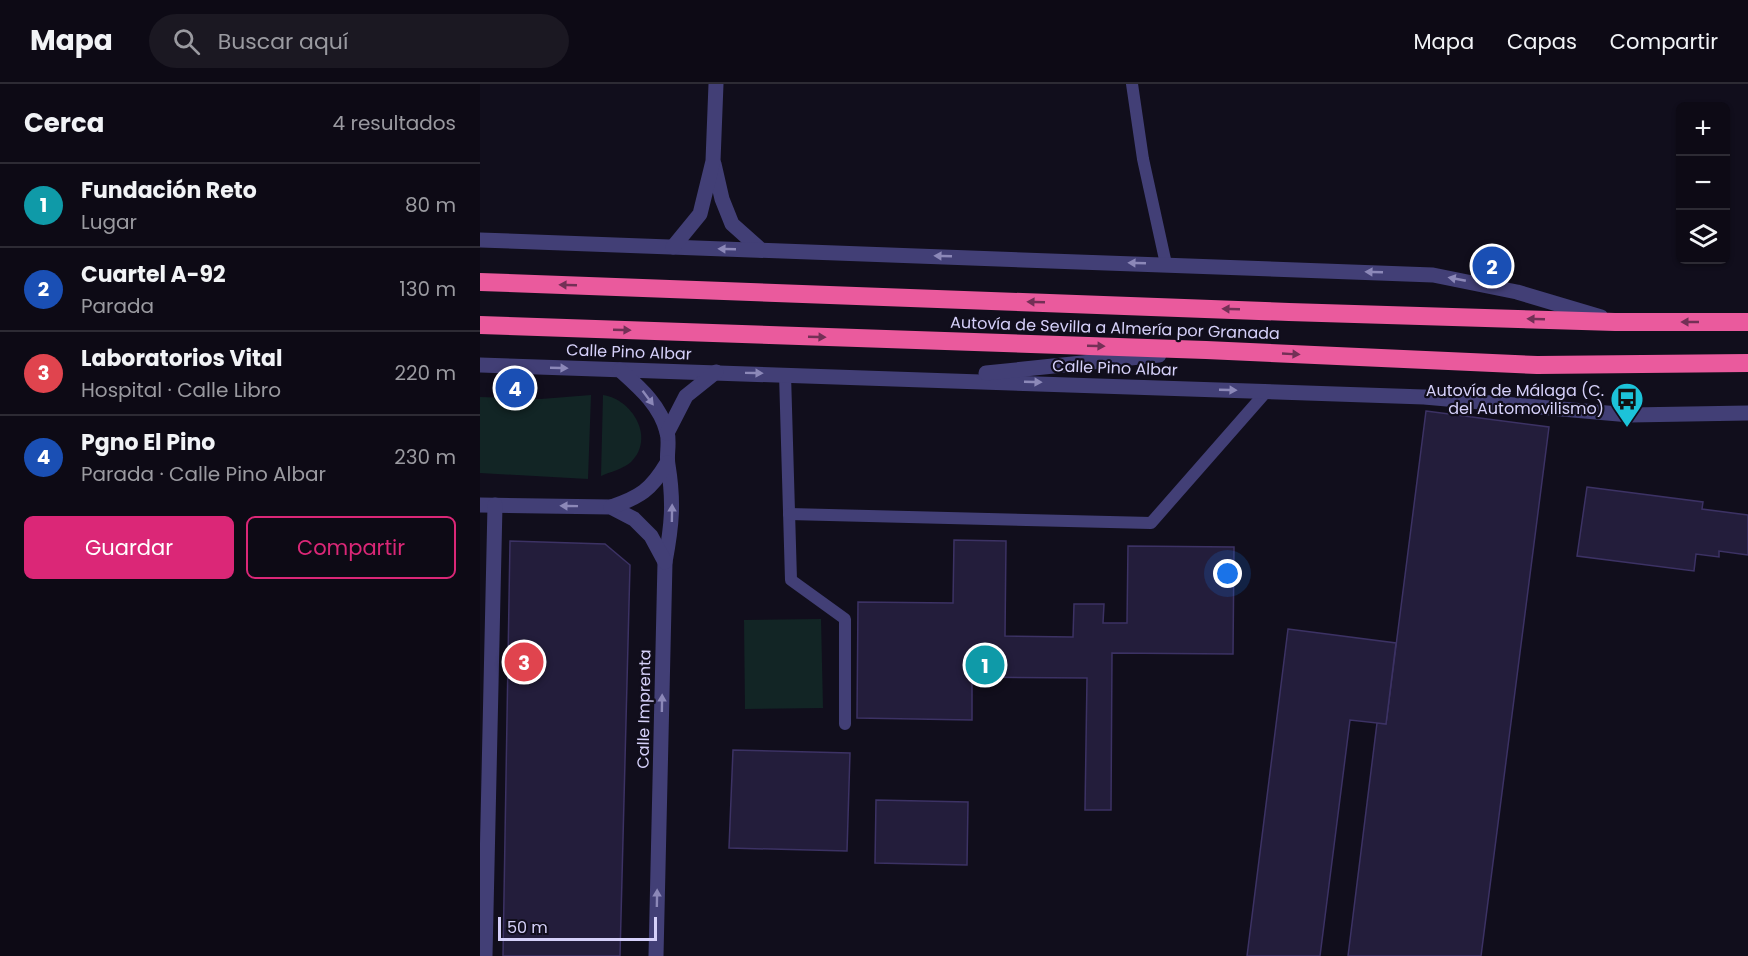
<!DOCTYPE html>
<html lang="es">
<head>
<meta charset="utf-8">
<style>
	body { margin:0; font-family:Poppins,sans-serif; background:#1b1822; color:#f1f3f6 }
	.controls { position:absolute; right:18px; top:18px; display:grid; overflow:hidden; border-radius:9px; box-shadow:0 2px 4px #0004 }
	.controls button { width:54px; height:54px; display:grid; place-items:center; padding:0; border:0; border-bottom:2px solid #2d2b34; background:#0d0a15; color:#f1f3f6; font:30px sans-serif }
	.scale { position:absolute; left:18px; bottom:15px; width:159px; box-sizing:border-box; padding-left:6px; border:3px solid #d5d0f9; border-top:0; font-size:16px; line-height:21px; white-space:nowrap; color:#d5d0f9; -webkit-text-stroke:4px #110e1c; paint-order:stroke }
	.you { position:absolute; left:748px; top:490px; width:21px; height:21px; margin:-15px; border:4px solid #fff; border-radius:50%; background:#1a73e8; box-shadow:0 0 0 9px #1a73e833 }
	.badge { display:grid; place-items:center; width:39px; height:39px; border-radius:50%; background:#db2777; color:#fff; font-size:20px; font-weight:700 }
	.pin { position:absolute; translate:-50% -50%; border:3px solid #fff; box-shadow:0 2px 6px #0006 }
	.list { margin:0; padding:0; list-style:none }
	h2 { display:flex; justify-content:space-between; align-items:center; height:78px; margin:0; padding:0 24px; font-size:26px }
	h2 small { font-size:20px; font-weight:400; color:#9a9aa0 }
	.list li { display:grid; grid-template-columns:39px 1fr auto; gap:18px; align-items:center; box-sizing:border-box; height:84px; padding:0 24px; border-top:2px solid #2d2b34 }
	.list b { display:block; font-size:22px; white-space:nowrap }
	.list p { margin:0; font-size:20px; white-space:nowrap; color:#9a9aa0 }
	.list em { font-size:20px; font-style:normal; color:#9a9aa0 }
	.actions { display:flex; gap:12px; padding:18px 24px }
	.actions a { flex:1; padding:14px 0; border:2px solid #db2777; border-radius:9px; text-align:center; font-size:21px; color:#db2777 }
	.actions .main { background:#db2777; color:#fff }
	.icon { flex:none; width:33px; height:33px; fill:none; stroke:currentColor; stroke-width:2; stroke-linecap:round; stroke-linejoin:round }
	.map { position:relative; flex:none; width:1268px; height:872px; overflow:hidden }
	header { display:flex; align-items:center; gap:36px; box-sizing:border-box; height:84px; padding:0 30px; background:#0d0a15; border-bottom:2px solid #2d2b34 }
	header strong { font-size:28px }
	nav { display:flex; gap:33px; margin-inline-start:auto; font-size:21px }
	.search { width:420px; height:54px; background:#1b1822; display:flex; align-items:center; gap:15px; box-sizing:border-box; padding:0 21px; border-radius:33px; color:#9a9aa0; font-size:22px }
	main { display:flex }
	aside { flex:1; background:#0d0a15 }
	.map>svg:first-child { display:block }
	.green { fill:#122525 }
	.building { fill:#231d3b; stroke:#3c3264; stroke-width:1.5 }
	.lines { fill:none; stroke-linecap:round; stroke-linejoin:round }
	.lane { stroke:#423f76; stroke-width:12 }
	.street { stroke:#423f76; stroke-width:15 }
	.highway { stroke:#ea5a9d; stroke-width:18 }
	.oneway { fill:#8c88b8 }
	.oneway2 { fill:#733056 }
	.labels { text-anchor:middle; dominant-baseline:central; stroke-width:4.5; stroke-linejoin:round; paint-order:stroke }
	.street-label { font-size:16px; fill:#d5d0f9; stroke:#110e1c }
	.poi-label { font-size:16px; fill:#d5d0f9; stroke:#110e1c; text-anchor:end }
</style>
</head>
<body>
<header>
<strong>Mapa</strong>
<div class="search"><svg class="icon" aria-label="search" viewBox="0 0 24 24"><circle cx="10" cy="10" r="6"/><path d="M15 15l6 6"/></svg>Buscar aquí</div>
<nav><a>Mapa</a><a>Capas</a><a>Compartir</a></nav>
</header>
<main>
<aside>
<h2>Cerca<small>4 resultados</small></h2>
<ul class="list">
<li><span class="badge" style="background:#0f9aa8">1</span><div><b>Fundación Reto</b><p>Lugar</p></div><em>80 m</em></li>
<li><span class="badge" style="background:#1a4fb4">2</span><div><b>Cuartel A-92</b><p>Parada</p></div><em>130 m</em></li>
<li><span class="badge" style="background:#e0444e">3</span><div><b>Laboratorios Vital</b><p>Hospital · Calle Libro</p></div><em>220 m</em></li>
<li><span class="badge" style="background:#1a4fb4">4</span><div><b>Pgno El Pino</b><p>Parada · Calle Pino Albar</p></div><em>230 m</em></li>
</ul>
<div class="actions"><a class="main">Guardar</a><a>Compartir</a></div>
</aside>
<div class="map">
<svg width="1268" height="872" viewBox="0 0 1268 872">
	<rect width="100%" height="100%" fill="#110e1c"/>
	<g class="green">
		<polygon points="111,311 108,395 0,389 0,313 61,315"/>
		<path d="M123,311c29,4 53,43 28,67 -8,7 -21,10 -30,14z"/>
		<polygon points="341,535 343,624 265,625 264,536"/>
	</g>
	<g class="building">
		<polygon points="946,327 1069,343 1001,872 868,872 897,639 906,640"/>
		<polygon points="1107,403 1223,418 1222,425 1268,431 1268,471 1239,467 1239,473 1216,470 1214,487 1097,472"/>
		<polygon points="474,456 526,457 525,552 593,553 594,520 624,520 623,539 647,539 648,462 754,463 753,570 632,569 631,726 605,726 607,594 492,593 492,636 377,634 378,518 473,519"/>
		<polygon points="30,457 125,460 150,481 140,872 23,872"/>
		<polygon points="808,545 916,559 906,640 870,636 840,872 767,872"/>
		<polygon points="253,666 370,669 367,767 249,764"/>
		<polygon points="396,716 488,718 487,781 395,779"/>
	</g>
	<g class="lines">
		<g class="lane">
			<polyline points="652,0 663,75 686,180"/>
			<polyline points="305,290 311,496 365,535 365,640"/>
			<polyline points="309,430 671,439 786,308"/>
		</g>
		<g class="street">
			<polyline points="234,80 242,115 252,140 281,166"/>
			<polyline points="0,156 953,191 1037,208 1121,233"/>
			<polyline points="193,163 220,130 233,77 236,0"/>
			<polyline points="0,281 944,313 1150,331 1268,329"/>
			<path d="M140,286c20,18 40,35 47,62 3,11 -1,23 1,33 6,37 4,60 -3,97l-9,394"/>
			<polyline points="506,289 679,271"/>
			<polyline points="187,349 206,312 236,288"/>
			<polyline points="0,421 131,423 154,435 171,452 185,478"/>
			<path d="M131,423c29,-10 40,-17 56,-44"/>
			<polyline points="5,872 15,421"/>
		</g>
		<g class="highway">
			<polyline points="0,198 809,228 1135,238 1268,238"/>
			<polyline points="0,241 726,266 1057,281 1268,279"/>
		</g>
	</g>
	<defs><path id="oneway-solid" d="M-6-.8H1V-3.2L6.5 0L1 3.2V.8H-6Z" transform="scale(1.5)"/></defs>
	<g class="oneway">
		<use href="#oneway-solid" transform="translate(247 165) rotate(-178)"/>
		<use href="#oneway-solid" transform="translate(463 172) rotate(-178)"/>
		<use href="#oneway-solid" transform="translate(657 179) rotate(-178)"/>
		<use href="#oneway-solid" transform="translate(894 188) rotate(-178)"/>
		<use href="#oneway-solid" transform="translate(977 195) rotate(-169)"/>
		<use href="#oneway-solid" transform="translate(79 284) rotate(2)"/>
		<use href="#oneway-solid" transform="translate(274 289) rotate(1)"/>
		<use href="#oneway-solid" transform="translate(553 298) rotate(2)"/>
		<use href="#oneway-solid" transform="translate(748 306) rotate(2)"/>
		<use href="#oneway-solid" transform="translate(168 314) rotate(53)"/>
		<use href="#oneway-solid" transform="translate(89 422) rotate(-179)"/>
		<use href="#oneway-solid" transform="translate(192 429) rotate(-89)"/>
		<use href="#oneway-solid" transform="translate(182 619) rotate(-89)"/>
		<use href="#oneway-solid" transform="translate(177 814) rotate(-89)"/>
	</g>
	<g class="oneway2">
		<use href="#oneway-solid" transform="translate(88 201) rotate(-178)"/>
		<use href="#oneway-solid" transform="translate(556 218) rotate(-178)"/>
		<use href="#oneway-solid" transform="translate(751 225) rotate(-178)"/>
		<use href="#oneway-solid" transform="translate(1056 235) rotate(-178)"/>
		<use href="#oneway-solid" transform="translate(1210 238) rotate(180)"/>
		<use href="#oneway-solid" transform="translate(142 246) rotate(2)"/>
		<use href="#oneway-solid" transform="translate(337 253) rotate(2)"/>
		<use href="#oneway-solid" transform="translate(616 262) rotate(2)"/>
		<use href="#oneway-solid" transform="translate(811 270) rotate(3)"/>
	</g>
	<defs>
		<symbol id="bus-pin" viewBox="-11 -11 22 30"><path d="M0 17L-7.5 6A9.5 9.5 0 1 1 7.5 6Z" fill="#1cc3d9" stroke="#110e1c"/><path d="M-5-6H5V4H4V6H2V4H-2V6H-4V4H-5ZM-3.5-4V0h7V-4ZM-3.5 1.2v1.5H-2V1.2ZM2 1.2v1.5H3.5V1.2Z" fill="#111"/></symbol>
	</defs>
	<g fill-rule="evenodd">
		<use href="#bus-pin" x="1128" y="296" width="38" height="52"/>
	</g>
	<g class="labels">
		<g class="street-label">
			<text transform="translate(635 244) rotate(2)">Autovía de Sevilla a Almería por Granada</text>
			<text transform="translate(149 268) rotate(2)">Calle Pino Albar</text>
			<text transform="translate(635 284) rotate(2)">Calle Pino Albar</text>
			<text transform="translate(164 625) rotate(-89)">Calle Imprenta</text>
		</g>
		<g class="poi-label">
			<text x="1124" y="306">Autovía de Málaga (C.<tspan x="1124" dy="18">del Automovilismo)</tspan></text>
		</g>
	</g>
</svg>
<div class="controls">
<button>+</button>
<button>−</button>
<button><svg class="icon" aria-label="layers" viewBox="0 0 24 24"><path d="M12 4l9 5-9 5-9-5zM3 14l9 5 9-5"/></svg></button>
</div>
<div class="scale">50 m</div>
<div class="you"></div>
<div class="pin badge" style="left:505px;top:581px;background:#0f9aa8">1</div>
<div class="pin badge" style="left:1012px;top:182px;background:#1a4fb4">2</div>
<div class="pin badge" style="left:44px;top:578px;background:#e0444e">3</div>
<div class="pin badge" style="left:35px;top:304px;background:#1a4fb4">4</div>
</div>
</main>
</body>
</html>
